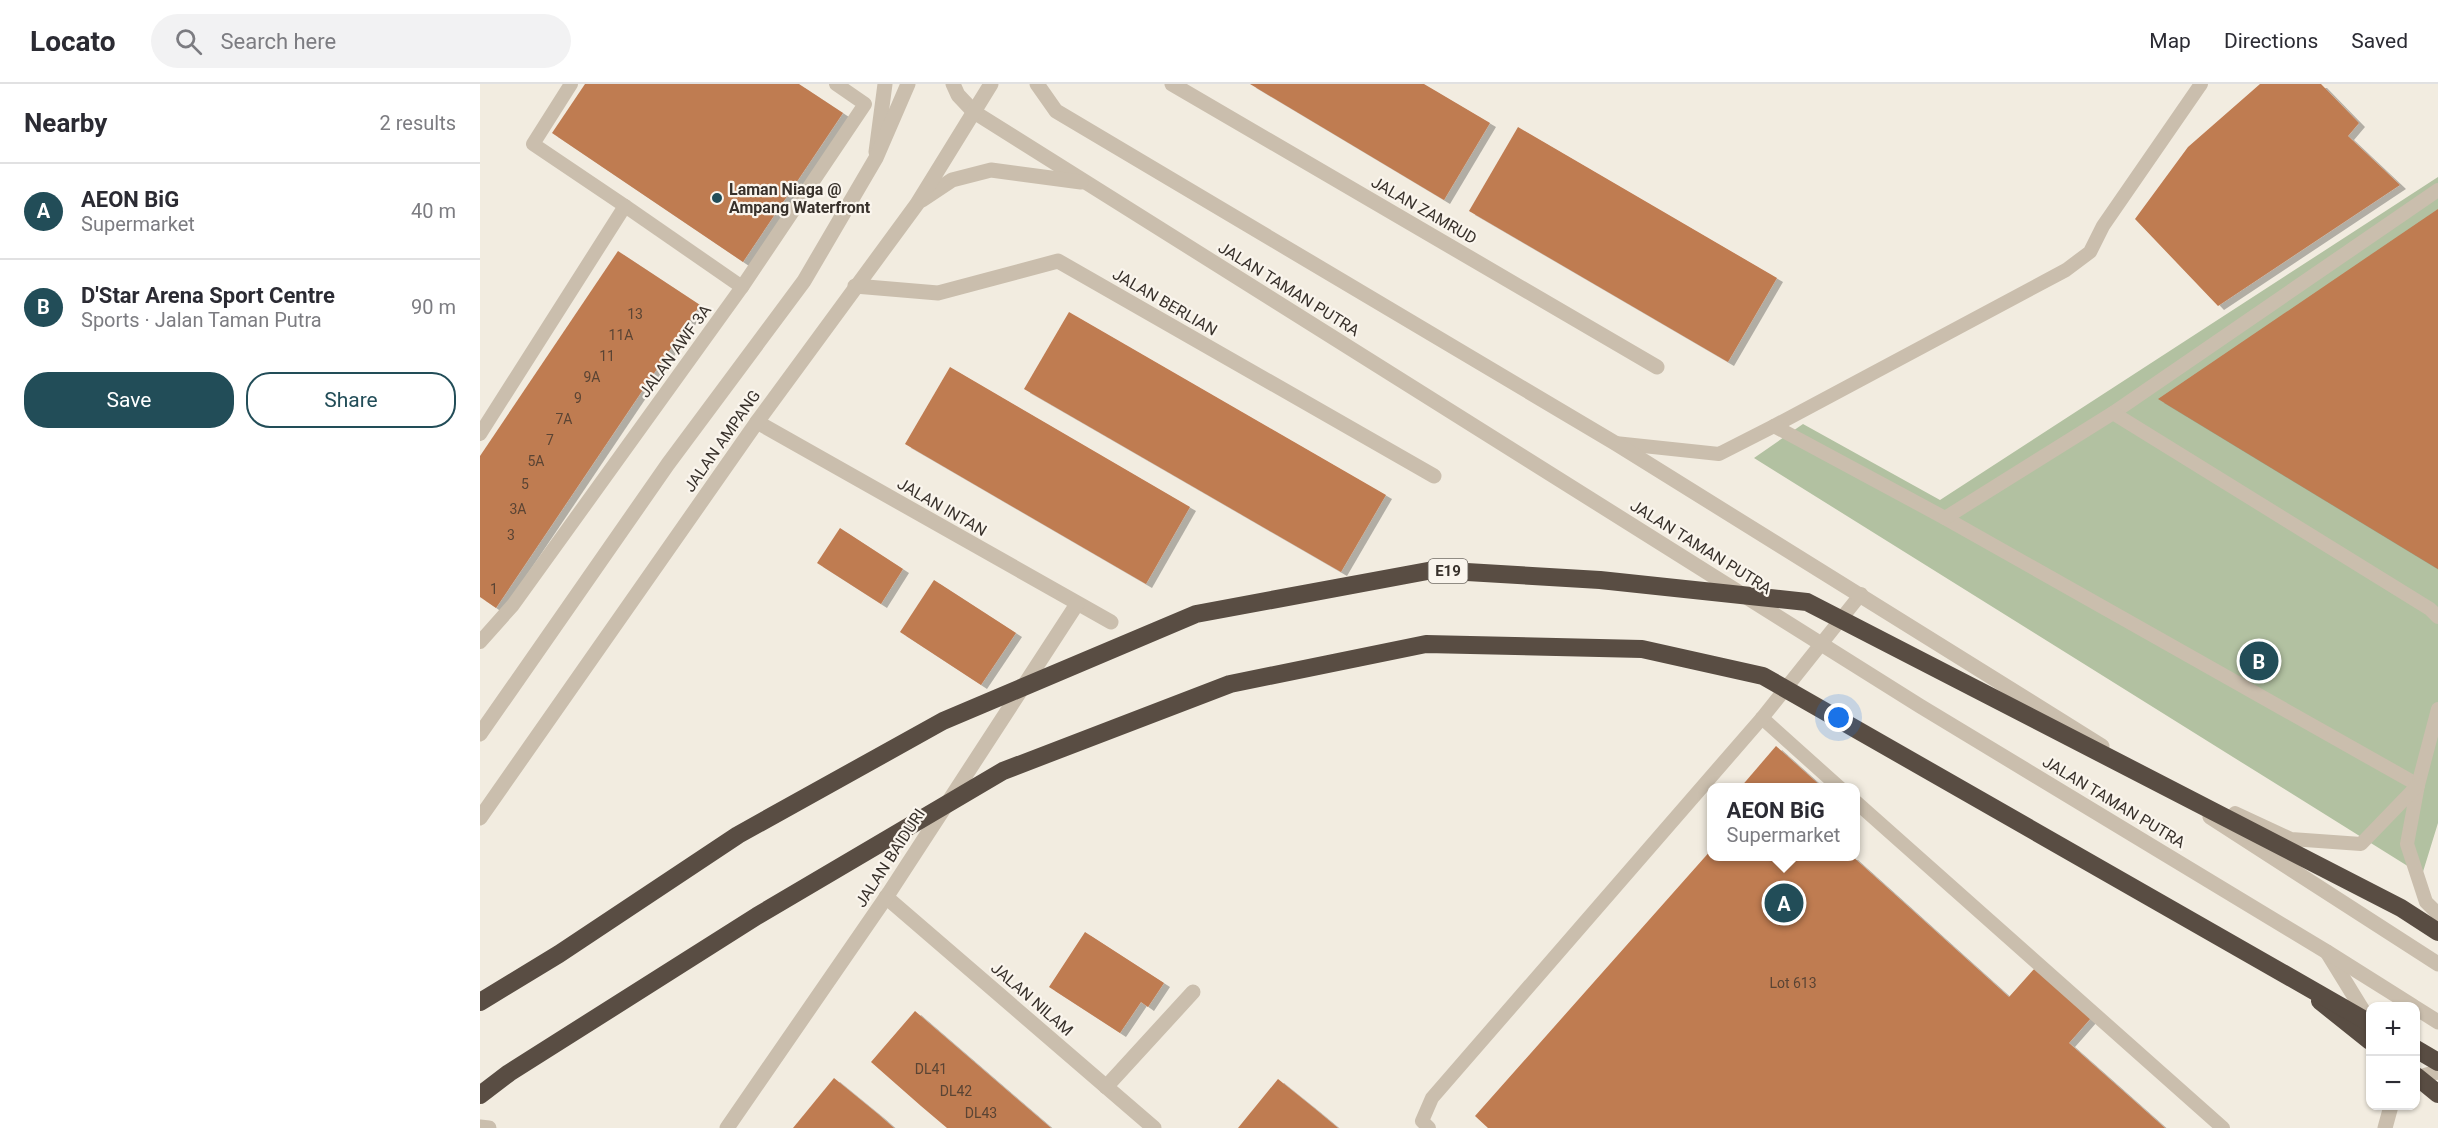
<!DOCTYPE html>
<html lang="en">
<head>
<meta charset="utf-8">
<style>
	body { margin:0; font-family:Roboto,sans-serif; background:#f2f2f3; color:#2b2b33 }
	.controls { position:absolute; right:18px; bottom:18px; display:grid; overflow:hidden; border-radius:12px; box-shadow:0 2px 4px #0004 }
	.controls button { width:54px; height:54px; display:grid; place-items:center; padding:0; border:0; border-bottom:2px solid #e1e1e2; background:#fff; color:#2b2b33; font:30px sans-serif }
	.you { position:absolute; left:1359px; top:634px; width:21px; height:21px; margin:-15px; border:4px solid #fff; border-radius:50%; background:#1a73e8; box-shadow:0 0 0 9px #1a73e833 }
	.badge { display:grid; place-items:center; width:39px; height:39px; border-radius:50%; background:#224d58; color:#fff; font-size:20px; font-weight:700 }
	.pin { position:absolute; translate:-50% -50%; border:3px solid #fff; box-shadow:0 2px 6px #0006 }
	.popup { position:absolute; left:1227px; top:699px; width:153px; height:78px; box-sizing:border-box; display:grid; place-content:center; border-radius:12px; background:#fff; filter:drop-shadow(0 2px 4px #0005); font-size:20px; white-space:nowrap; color:#7c7c81 }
	.popup b { font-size:22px; color:#2b2b33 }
	.popup::after { content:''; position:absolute; left:50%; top:100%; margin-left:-12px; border:12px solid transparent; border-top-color:#fff }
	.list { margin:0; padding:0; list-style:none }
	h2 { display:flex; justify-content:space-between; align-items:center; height:78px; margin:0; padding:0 24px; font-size:26px }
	h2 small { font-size:20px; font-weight:400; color:#7c7c81 }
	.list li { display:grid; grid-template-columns:39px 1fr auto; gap:18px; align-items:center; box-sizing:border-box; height:96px; padding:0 24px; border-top:2px solid #e1e1e2 }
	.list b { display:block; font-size:22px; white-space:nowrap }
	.list p { margin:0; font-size:20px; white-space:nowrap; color:#7c7c81 }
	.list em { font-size:20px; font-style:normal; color:#7c7c81 }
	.actions { display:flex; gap:12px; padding:18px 24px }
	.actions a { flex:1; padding:14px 0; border:2px solid #224d58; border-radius:24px; text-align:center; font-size:21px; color:#224d58 }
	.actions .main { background:#224d58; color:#fff }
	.icon { flex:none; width:33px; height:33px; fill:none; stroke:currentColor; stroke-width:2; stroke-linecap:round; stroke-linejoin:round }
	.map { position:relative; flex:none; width:1958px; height:1044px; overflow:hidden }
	header { display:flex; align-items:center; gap:36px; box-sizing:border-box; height:84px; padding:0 30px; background:#fff; border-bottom:2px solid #e1e1e2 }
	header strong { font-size:28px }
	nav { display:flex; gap:33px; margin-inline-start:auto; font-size:21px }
	.search { width:420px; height:54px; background:#f2f2f3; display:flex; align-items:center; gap:15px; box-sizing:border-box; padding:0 21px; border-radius:33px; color:#7c7c81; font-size:22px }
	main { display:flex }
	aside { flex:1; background:#fff }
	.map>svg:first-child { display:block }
	.green { fill:#b2c1a1 }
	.building { fill:#bf7b51; filter:url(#shadow) }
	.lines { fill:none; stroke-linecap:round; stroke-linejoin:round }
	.service { stroke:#cabead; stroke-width:14 }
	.minor { stroke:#cabead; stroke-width:15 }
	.tertiary { stroke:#cabead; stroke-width:15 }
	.motorway { stroke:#594d43; stroke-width:18 }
	.motorway-bridge { stroke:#594d43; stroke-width:18 }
	.poi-dot { fill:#224d58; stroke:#faf5ed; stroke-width:2 }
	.labels { text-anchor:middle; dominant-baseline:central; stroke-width:4.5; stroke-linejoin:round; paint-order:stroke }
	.number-label { font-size:14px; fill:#5a4434 }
	.shield { fill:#faf5ed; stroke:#726c65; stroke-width:1.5 }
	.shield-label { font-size:15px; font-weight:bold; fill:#38312b }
	.poi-label { font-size:16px; font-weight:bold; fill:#38312b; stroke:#faf5ed; text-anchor:start }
	.street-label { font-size:16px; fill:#38312b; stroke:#faf5ed }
</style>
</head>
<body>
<header>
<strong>Locato</strong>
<div class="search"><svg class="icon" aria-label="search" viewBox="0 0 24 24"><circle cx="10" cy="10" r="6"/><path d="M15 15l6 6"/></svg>Search here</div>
<nav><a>Map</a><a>Directions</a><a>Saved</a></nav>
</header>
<main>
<aside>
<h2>Nearby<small>2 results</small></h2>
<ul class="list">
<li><span class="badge">A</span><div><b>AEON BiG</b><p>Supermarket</p></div><em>40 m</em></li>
<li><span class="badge">B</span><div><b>D'Star Arena Sport Centre</b><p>Sports · Jalan Taman Putra</p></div><em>90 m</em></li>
</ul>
<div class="actions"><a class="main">Save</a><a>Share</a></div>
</aside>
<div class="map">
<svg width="1958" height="1044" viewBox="0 0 1958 1044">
	<defs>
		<filter id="shadow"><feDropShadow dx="6" dy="4" stdDeviation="0" flood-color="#0004"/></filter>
	</defs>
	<rect width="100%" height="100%" fill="#f2ece0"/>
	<polygon class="green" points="1958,93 1958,739 1942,791 1274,374 1323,340 1460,416"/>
	<g class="building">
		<polygon points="105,0 319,0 363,29 263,178 72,49"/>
		<polygon points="770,0 944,0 1010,39 964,116"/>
		<polygon points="1780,0 1841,0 1879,39 1868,52 1920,101 1738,222 1655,135 1708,63"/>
		<polygon points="1038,43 1297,194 1248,278 989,127"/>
		<polygon points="1958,125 1958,485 1678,315"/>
		<polygon points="138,167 220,221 16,524 0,513 0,372"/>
		<polygon points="589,228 906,411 861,488 544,305"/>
		<polygon points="470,283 710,423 666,500 425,360"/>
		<polygon points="360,444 423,485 401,520 337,479"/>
		<polygon points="454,496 536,549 501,601 420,548"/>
		<polygon points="1296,662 1343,704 1260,704"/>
		<polygon points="1232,765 1232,772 1372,772 1529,913 1555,884 1611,934 1589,959 1685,1044 1008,1044 995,1032"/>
		<polygon points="605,848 684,899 668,923 661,918 640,949 569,903"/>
		<polygon points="435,927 536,1014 571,1044 467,1044 441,1022 391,978"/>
		<polygon points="354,994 398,1030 414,1044 313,1044"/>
		<polygon points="798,995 834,1024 858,1044 758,1044"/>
	</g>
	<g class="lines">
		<g class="service">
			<polyline points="145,122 262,203"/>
			<polyline points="1633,329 1958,106"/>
			<polyline points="1294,342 1586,186 1610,168 1623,142 1721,0"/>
			<polyline points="0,350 145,122 53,60 91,0"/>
			<polyline points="1135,359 1239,370 1294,342 1465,434 1938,701"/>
			<polyline points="1465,434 1633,329 1950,525 1958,533"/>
			<polyline points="0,558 33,521 262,203 385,20 356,0"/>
			<polyline points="1958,625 1938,701 1927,760 1946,818 1958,830"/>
			<polyline points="1282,634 1360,704"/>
			<polyline points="1376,718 1743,1044"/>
			<polyline points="1755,729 1811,755 1881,760 1938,701"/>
			<polyline points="949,1044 942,1037 952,1014 1282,634 1381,510"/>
		</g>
		<g class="minor">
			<polyline points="692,0 1177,283"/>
			<polyline points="396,68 405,0"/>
			<polyline points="375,202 458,209 578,177 954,392"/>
			<polyline points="277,338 631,538"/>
			<polyline points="406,813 674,1044"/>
			<polyline points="1847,868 1890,938"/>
			<polyline points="1936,998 1946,991 1958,988"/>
			<polyline points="626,1003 713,908"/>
			<polyline points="0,1043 9,1044"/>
			<polyline points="247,1044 409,809 597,520"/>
			<polyline points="1905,1044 1911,1022"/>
		</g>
		<g class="tertiary">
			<polyline points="473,0 478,11 494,28 1440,622 1847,868 1933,922"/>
			<polyline points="557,0 576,27 1135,359 1622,662"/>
			<polyline points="442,116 472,96 511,86 601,98"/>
			<polyline points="0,650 188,380 324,197 396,74 428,0"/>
			<polyline points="1730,733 1958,880"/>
			<polyline points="0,734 277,338 437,120 511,0"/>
			<polyline points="1936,924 1958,938"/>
		</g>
		<g class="motorway">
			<polyline points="1840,917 1890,957"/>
			<polyline points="1936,965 1958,978"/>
		</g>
		<g class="motorway-bridge">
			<polyline points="0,918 79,870 258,751 463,637 716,530 953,486 1120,496 1327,518 1921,824 1958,848"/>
			<polyline points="1936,992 1958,1010"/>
			<polyline points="0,1011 29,989 277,832 523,687 750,600 946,560 1162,565 1283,592 1890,939"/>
		</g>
	</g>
	<circle class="poi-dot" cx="237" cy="114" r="6"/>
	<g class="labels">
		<g class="number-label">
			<text x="155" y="230">13</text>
			<text x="141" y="251">11A</text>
			<text x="127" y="272">11</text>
			<text x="112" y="293">9A</text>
			<text x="98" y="314">9</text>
			<text x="84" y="335">7A</text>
			<text x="70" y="356">7</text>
			<text x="56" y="377">5A</text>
			<text x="45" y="400">5</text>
			<text x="38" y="425">3A</text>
			<text x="31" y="451">3</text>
			<text x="14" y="505">1</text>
			<text x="1313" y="899">Lot 613</text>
			<text x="451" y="985">DL41</text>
			<text x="476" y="1007">DL42</text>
			<text x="501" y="1029">DL43</text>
		</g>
		<rect class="shield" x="948.5" y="475" width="39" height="24" rx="4.5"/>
		<g class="shield-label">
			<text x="968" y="487">E19</text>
		</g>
		<g class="poi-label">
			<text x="249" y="105">Laman Niaga @<tspan x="249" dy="18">Ampang Waterfront</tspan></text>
		</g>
		<g class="street-label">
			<text transform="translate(944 126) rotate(30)">JALAN ZAMRUD</text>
			<text transform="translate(809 205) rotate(32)">JALAN TAMAN PUTRA</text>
			<text transform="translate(685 218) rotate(30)">JALAN BERLIAN</text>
			<text transform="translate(195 267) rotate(-54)">JALAN AWF 3A</text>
			<text transform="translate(242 357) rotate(-55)">JALAN AMPANG</text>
			<text transform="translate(462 423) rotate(30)">JALAN INTAN</text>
			<text transform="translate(1221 463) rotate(32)">JALAN TAMAN PUTRA</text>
			<text transform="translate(1634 718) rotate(31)">JALAN TAMAN PUTRA</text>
			<text transform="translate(410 774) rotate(-57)">JALAN BAIDURI</text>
			<text transform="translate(552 915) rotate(41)">JALAN NILAM</text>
		</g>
	</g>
</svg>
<div class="controls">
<button>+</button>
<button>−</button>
</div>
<div class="you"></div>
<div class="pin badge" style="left:1304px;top:819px">A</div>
<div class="popup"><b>AEON BiG</b>Supermarket</div>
<div class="pin badge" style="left:1779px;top:577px">B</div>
</div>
</main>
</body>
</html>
